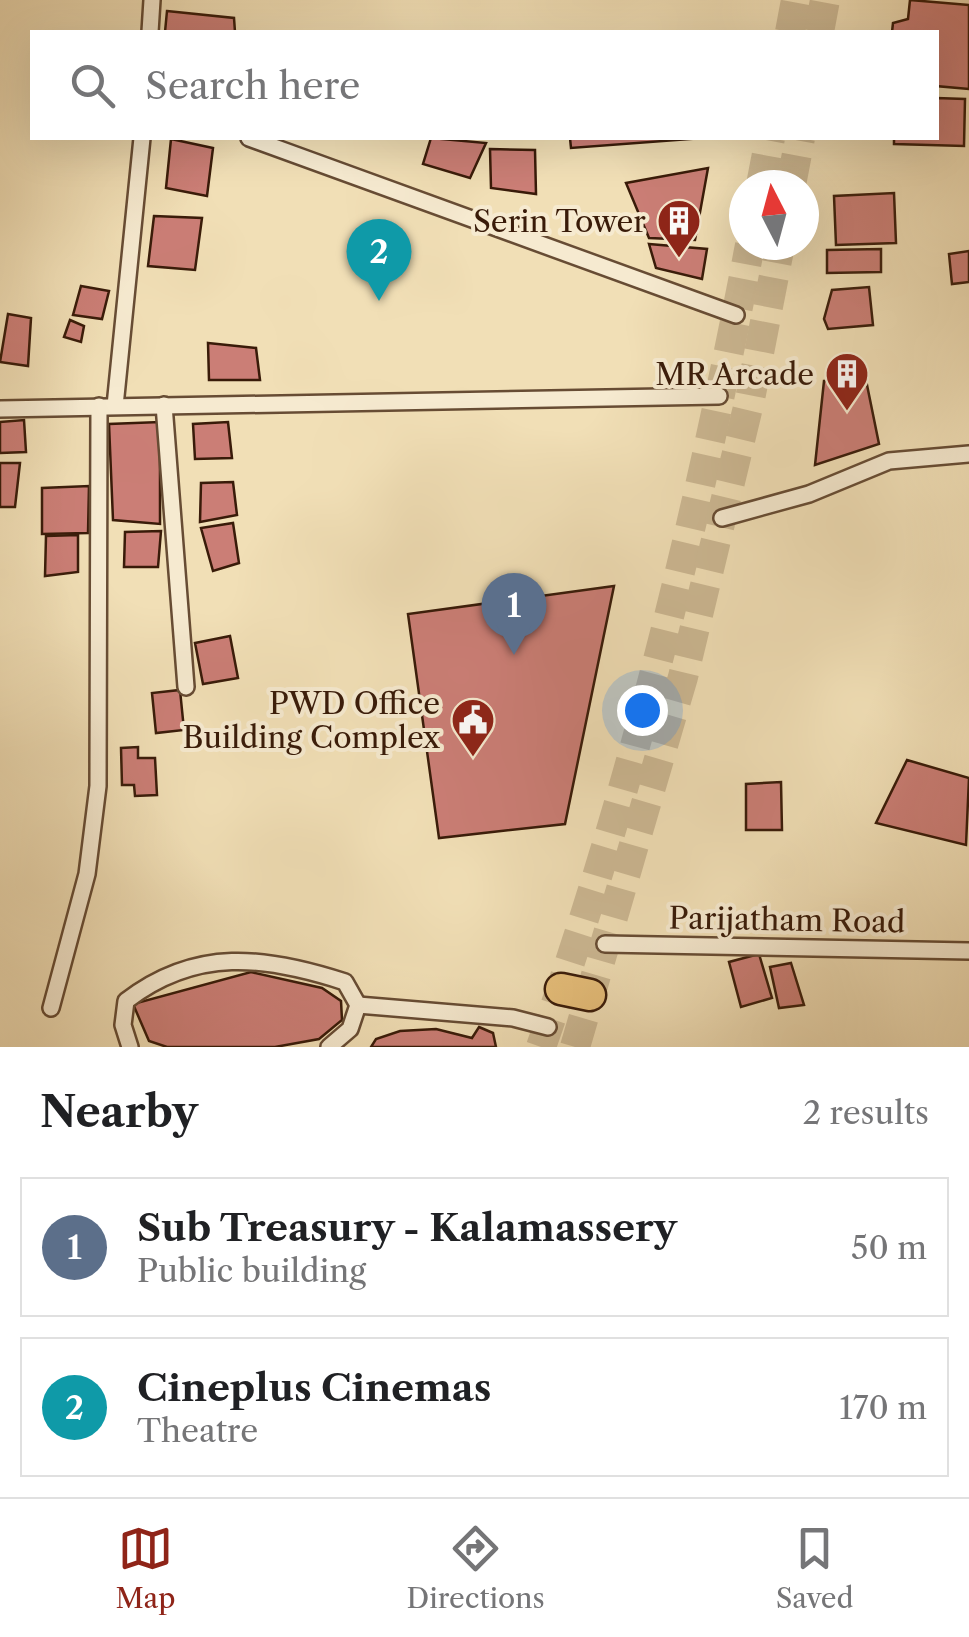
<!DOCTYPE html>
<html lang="en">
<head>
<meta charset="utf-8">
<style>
	body { margin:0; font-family:"Libre Caslon Text",serif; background:#f6f6f6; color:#202124 }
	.compass { position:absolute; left:729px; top:170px; width:90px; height:90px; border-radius:50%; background:#fff; box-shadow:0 10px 40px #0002; rotate:354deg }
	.you { position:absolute; left:642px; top:710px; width:35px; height:35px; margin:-25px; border:8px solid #fff; border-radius:50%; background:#1a73e8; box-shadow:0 0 0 15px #1a73e833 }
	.badge { display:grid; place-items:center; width:65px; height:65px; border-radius:50%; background:#8f2418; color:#fff; font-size:32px; font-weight:700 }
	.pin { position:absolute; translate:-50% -82px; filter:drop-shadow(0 2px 5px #0008) }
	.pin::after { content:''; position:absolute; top:52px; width:35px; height:30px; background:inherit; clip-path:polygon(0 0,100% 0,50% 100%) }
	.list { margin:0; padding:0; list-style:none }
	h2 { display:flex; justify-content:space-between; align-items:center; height:130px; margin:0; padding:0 40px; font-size:42px }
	h2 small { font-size:32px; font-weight:400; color:#757577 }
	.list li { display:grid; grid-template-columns:65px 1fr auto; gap:30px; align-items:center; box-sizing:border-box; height:140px; margin:0 20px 20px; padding:0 20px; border:2px solid #e0e0e0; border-radius:0px }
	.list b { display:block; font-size:38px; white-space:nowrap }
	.list p { margin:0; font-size:32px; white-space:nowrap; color:#757577 }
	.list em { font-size:32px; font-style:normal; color:#757577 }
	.icon { flex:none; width:55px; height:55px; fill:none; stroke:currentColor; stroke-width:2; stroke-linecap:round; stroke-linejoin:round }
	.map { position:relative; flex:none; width:969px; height:1047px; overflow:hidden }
	.search { position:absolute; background:#fff; box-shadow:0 10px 40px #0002; left:30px; right:30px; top:30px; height:110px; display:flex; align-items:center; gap:25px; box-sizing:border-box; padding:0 35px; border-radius:0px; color:#757577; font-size:38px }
	.sheet { height:450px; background:#fff }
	nav { display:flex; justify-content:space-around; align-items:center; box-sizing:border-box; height:140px; border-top:2px solid #e0e0e0; background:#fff; font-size:28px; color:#757577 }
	nav a { display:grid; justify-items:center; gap:5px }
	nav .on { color:#8f2418 }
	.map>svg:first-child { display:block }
	.building { fill:#cb7e76; stroke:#391b09; stroke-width:2.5 }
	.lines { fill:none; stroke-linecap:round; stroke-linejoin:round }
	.highway-tunnel { stroke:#ccb893; stroke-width:30; stroke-dasharray:30 15; stroke-linecap:butt }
	.street-casing { stroke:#674c34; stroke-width:20 }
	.highway-casing { stroke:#391b09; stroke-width:35 }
	.street { stroke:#f6ead0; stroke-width:15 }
	.highway { stroke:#e8c07b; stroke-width:30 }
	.labels { text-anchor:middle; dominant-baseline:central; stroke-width:8; stroke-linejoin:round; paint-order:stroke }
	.poi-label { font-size:30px; fill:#391b09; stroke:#f6ead0; text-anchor:end }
	.street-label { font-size:30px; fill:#391b09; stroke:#f6ead0 }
</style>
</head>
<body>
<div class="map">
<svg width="969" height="1047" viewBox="0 0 969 1047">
	<rect width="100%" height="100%" fill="#f1dfb6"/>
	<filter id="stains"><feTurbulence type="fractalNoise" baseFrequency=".002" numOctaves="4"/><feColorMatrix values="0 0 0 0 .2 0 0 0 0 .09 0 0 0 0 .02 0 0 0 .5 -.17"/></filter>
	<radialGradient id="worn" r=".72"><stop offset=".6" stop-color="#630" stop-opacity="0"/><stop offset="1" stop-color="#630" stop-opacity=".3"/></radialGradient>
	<g class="building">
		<polygon points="910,0 969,5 969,89 936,86 936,32 892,32 893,23 908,19"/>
		<polygon points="167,11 234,18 235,32 165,32"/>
		<polygon points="936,98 965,99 964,146 894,144 894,138 936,138"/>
		<polygon points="431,138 486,143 470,178 423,164"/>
		<polygon points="570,138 703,138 571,148"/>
		<polygon points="171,139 213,148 207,196 166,188"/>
		<polygon points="490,149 535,150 536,194 491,188"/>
		<polygon points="708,168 695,240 649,238 626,183"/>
		<polygon points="894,193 896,243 836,245 834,196"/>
		<polygon points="154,216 202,218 195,270 148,266"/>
		<polygon points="649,244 707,249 702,279 656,268"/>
		<polygon points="881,249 881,272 827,273 827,250"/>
		<polygon points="969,251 969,282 952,284 949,254"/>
		<polygon points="81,286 109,291 102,319 73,315"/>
		<polygon points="869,287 873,325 828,329 824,319 832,290"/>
		<polygon points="8,314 31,318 28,366 0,362"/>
		<polygon points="70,320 84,326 81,342 64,337"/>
		<polygon points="208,343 256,348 260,380 209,380"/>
		<polygon points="866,380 879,444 815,465 824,381"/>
		<polygon points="24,420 26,452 0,453 0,422"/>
		<polygon points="160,422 160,524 113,520 109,424"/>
		<polygon points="228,422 232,458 195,459 193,424"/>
		<polygon points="0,463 20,463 15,507 0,507"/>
		<polygon points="233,482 237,515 200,522 201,483"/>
		<polygon points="89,486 88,533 42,534 42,488"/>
		<polygon points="233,523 239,563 213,571 201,528"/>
		<polygon points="161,531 158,567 124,567 125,532"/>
		<polygon points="78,535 78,572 45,576 46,536"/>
		<polygon points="614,586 565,824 439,838 408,614"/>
		<polygon points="230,636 238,678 203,684 195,643"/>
		<polygon points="180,690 184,730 156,733 152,693"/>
		<polygon points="138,747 138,758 155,758 157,795 135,796 134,785 122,785 121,748"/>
		<polygon points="907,760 969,778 966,845 876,823"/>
		<polygon points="781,782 782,830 746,830 746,784"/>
		<polygon points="759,954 772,998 741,1007 729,962"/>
		<polygon points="791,963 804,1005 779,1008 770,967"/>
		<polygon points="251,972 322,988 341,1001 342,1020 319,1039 275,1047 167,1047 149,1041 133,1004"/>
		<polygon points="479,1027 493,1033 496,1047 371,1047 376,1039 400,1031 436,1029 472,1038"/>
	</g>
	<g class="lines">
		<g class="highway-tunnel">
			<polyline points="790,32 796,0"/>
			<polyline points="819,32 825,0"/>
			<polyline points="761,185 770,138"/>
			<polyline points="791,185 800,138"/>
			<path d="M541,1047c92,-261 157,-530 209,-802"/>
			<polyline points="575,1047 683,677 750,399 780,245"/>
		</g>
		<defs>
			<g id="street">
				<polyline points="150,32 152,0"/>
				<polyline points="249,138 736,315"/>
				<polyline points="164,405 186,687"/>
				<polyline points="115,406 142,138"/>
				<polyline points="0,409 719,396"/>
				<polyline points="722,518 809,494 889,461 969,454"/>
				<polyline points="605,944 969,951"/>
				<polyline points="358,1005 513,1018 548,1027"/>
				<polyline points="51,1008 87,874 98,786 99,406"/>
				<path d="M130,1047l-7,-22 3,-24c70,-54 139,-45 219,-19l13,23 -8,24 -21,18"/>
			</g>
			<polyline id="highway" points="561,989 590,995"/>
		</defs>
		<use href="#street" class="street-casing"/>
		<use href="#highway" class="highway-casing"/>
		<use href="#street" class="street"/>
		<use href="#highway" class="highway"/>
	</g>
	<defs>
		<symbol id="building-pin" viewBox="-11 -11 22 30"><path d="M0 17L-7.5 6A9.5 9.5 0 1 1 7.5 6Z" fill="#8f2418" stroke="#f6ead0"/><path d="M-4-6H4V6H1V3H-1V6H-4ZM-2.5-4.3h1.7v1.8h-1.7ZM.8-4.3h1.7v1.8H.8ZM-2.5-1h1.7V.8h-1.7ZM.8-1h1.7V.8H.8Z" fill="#fff"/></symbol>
		<symbol id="civic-pin" viewBox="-11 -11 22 30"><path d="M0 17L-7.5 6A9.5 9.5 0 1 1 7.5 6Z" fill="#8f2418" stroke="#f6ead0"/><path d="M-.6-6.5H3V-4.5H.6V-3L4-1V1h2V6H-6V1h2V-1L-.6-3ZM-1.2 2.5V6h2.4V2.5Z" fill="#fff"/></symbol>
	</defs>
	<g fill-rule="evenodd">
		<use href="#building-pin" x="654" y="196" width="50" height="68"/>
		<use href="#building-pin" x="822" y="349" width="50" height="68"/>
		<use href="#civic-pin" x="448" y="695" width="50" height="68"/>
	</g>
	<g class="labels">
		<g class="poi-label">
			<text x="646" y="221">Serin Tower</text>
			<text x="814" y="374">MR Arcade</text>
			<text x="440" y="703">PWD Office<tspan x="440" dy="34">Building Complex</tspan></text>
		</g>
		<g class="street-label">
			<text transform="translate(787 920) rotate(1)">Parijatham Road</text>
		</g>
	</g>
	<rect width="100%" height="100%" filter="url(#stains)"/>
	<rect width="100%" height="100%" fill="url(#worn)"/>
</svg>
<svg class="compass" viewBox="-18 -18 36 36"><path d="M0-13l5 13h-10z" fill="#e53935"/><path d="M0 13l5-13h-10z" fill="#757577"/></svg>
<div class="you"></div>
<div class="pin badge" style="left:514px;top:655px;background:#5c6f8a">1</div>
<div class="pin badge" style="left:379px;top:301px;background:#0f9aa8">2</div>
<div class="search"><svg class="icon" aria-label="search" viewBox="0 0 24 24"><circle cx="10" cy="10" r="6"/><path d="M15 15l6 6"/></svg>Search here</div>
</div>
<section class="sheet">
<h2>Nearby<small>2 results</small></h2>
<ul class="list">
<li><span class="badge" style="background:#5c6f8a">1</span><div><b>Sub Treasury - Kalamassery</b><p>Public building</p></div><em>50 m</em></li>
<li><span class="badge" style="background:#0f9aa8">2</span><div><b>Cineplus Cinemas</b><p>Theatre</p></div><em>170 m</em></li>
</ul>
</section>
<nav>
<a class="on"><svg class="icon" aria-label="map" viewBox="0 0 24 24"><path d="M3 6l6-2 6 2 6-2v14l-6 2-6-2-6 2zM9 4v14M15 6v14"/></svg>Map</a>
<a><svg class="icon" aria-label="directions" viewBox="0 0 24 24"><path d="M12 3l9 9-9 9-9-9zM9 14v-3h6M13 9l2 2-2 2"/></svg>Directions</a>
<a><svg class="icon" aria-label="saved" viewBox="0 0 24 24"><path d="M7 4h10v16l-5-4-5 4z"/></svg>Saved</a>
</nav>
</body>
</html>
